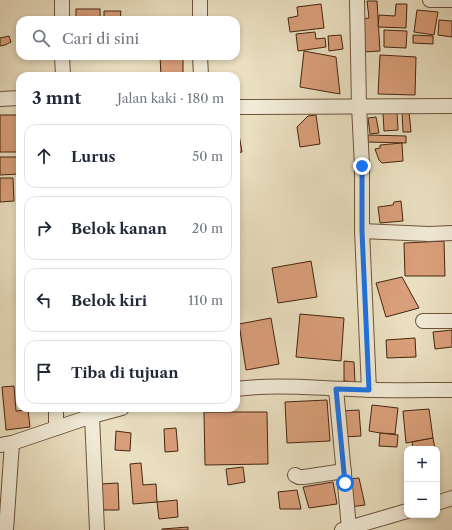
<!DOCTYPE html>
<html lang="id">
<head>
<meta charset="utf-8">
<style>
	body { margin:0; font-family:"Libre Caslon Text",serif; background:#f6f6f7; color:#1f2937 }
	.controls { position:absolute; right:12px; bottom:12px; display:grid; overflow:hidden; border-radius:8px; box-shadow:0 2px 6px #0003 }
	.controls button { width:36px; height:36px; display:grid; place-items:center; padding:0; border:0; border-bottom:1px solid #e0e1e3; background:#fff; color:#1f2937; font:20px sans-serif }
	.stop { position:absolute; width:12px; height:12px; margin:-9px; border:3px solid #1a73e8; border-radius:50%; background:#fff }
	.stop.end { background:#1a73e8; border-color:#fff; box-shadow:0 1px 4px #0008 }
	.list { margin:0; padding:0; list-style:none }
	h2 { display:flex; justify-content:space-between; align-items:center; height:52px; margin:0; padding:0 16px; font-size:17px }
	h2 small { font-size:13px; font-weight:400; color:#747a83 }
	.list li { display:grid; grid-template-columns:26px 1fr auto; gap:12px; align-items:center; box-sizing:border-box; height:64px; margin:0 8px 8px; padding:0 8px; border:1px solid #e0e1e3; border-radius:12px }
	.list b { display:block; font-size:15px; white-space:nowrap }
	.list em { font-size:13px; font-style:normal; color:#747a83 }
	.icon { flex:none; width:22px; height:22px; fill:none; stroke:currentColor; stroke-width:2; stroke-linecap:round; stroke-linejoin:round }
	.map { position:relative; flex:none; width:452px; height:530px; overflow:hidden }
	.search { position:absolute; background:#fff; box-shadow:0 2px 6px #0003; left:16px; top:16px; width:224px; height:44px; display:flex; align-items:center; gap:10px; box-sizing:border-box; padding:0 14px; border-radius:12px; color:#747a83; font-size:15px }
	.panel { position:absolute; background:#fff; box-shadow:0 2px 6px #0003; left:16px; top:72px; width:224px; height:340px; border-radius:12px }
	.map>svg:first-child { display:block }
	.building { fill:#d99f7a; stroke:#45250f }
	.lines { fill:none; stroke-linecap:round; stroke-linejoin:round }
	.minor-casing { stroke:#6e543b; stroke-width:16 }
	.minor { stroke:#f1ead6; stroke-width:14 }
	.route { stroke:#1a73e8; stroke-width:5 }
</style>
</head>
<body>
<div class="map">
<svg width="452" height="530" viewBox="0 0 452 530">
	<rect width="100%" height="100%" fill="#eadfc0"/>
	<filter id="stains"><feTurbulence type="fractalNoise" baseFrequency=".005" numOctaves="4"/><feColorMatrix values="0 0 0 0 .2 0 0 0 0 .09 0 0 0 0 .02 0 0 0 .5 -.17"/></filter>
	<radialGradient id="worn" r=".72"><stop offset=".6" stop-color="#630" stop-opacity="0"/><stop offset="1" stop-color="#630" stop-opacity=".3"/></radialGradient>
	<g class="building">
		<polygon points="367,1 377,1 380,51 363,52 361,19 369,18"/>
		<polygon points="321,4 324,28 290,32 288,18 298,16 297,7"/>
		<polygon points="396,4 407,4 406,28 378,27 379,15 395,16"/>
		<rect x="76" y="9" width="24" height="11"/>
		<polygon points="417,10 438,12 434,35 414,32"/>
		<polygon points="104,11 121,11 120,20 104,20"/>
		<polygon points="439,20 452,21 452,37 438,35"/>
		<polygon points="384,30 407,31 406,48 384,47"/>
		<polygon points="315,32 316,39 325,38 326,47 298,51 296,34"/>
		<polygon points="341,35 343,49 329,51 328,36"/>
		<polygon points="413,35 433,36 433,44 413,43"/>
		<polygon points="9,36 11,42 5,45 0,46 0,38"/>
		<polygon points="304,51 336,57 340,94 300,87"/>
		<polygon points="380,55 416,57 415,95 378,94"/>
		<polygon points="160,56 183,56 183,76 161,76"/>
		<polygon points="397,111 398,130 384,131 383,112"/>
		<polygon points="402,111 409,111 411,132 403,132"/>
		<polygon points="0,115 17,115 18,152 0,152"/>
		<polygon points="316,115 320,144 300,147 297,127 308,116"/>
		<polygon points="236,117 242,152 236,153"/>
		<polygon points="376,117 379,133 370,134 368,118"/>
		<polygon points="368,135 406,136 406,143 368,142"/>
		<polygon points="402,143 403,161 382,163 379,160 375,149 380,148 380,145"/>
		<polygon points="0,157 18,157 18,174 0,175"/>
		<polygon points="0,178 13,178 14,201 0,202"/>
		<polygon points="401,201 403,221 380,223 378,207 393,205 394,202"/>
		<polygon points="444,241 445,276 405,276 404,243"/>
		<polygon points="311,261 317,297 278,303 272,268"/>
		<polygon points="402,277 419,308 386,317 376,283"/>
		<polygon points="300,314 344,318 341,361 296,357"/>
		<polygon points="271,318 279,364 246,370 239,324"/>
		<polygon points="452,330 452,347 435,349 433,332"/>
		<polygon points="415,338 416,357 387,358 386,340"/>
		<polygon points="344,361 354,362 355,382 344,381"/>
		<polygon points="14,386 16,411 28,410 30,427 6,430 2,387"/>
		<polygon points="327,400 330,441 287,443 285,402"/>
		<polygon points="372,405 398,408 395,434 380,433 369,431"/>
		<polygon points="429,409 433,438 406,443 403,411"/>
		<polygon points="359,410 361,436 343,437 341,411"/>
		<polygon points="204,412 267,412 268,464 205,465"/>
		<polygon points="176,428 178,451 165,452 164,429"/>
		<polygon points="116,431 131,433 130,451 115,450"/>
		<polygon points="380,433 398,435 397,447 379,446"/>
		<polygon points="433,438 435,449 413,449 412,442"/>
		<polygon points="141,463 143,485 156,484 157,502 133,504 130,464"/>
		<polygon points="243,467 245,482 228,485 226,469"/>
		<polygon points="359,478 365,505 350,507 347,479"/>
		<polygon points="333,482 337,504 309,508 303,487"/>
		<polygon points="118,483 119,510 101,510 100,484"/>
		<polygon points="297,490 301,509 280,509 278,492"/>
		<polygon points="177,500 178,517 159,519 157,502"/>
		<polygon points="188,527 188,530 162,530 162,529"/>
	</g>
	<g class="lines">
		<defs>
			<g id="minor">
				<polyline points="62,0 62,20"/>
				<polyline points="200,0 200,20"/>
				<polyline points="357,0 359,106 362,166 362,231 369,390"/>
				<polyline points="430,0 452,0"/>
				<polyline points="62,56 63,76"/>
				<polyline points="200,56 201,76"/>
				<polyline points="0,99 20,98"/>
				<polyline points="236,107 452,106"/>
				<polyline points="362,231 429,234 452,233"/>
				<polyline points="423,321 452,321"/>
				<path d="M236,389c39,-5 77,-1 115,0 34,2 68,1 101,1"/>
				<polyline points="336,389 349,528"/>
				<polyline points="92,416 97,530"/>
				<polyline points="56,428 56,408"/>
				<polyline points="0,445 12,443 92,416 122,408"/>
				<polyline points="295,475 299,477 304,477 344,471"/>
				<polyline points="437,503 452,498"/>
				<polyline points="6,530 12,443"/>
				<polyline points="342,530 407,511"/>
			</g>
		</defs>
		<use href="#minor" class="minor-casing"/>
		<use href="#minor" class="minor"/>
	</g>
	<g class="lines">
		<polyline class="route" points="345,483 336,389 369,390 362,231 362,166"/>
	</g>
	<rect width="100%" height="100%" filter="url(#stains)"/>
	<rect width="100%" height="100%" fill="url(#worn)"/>
</svg>
<div class="controls">
<button>+</button>
<button>−</button>
</div>
<div class="stop" style="left:345px;top:483px"></div>
<div class="stop end" style="left:362px;top:166px"></div>
<div class="search"><svg class="icon" aria-label="search" viewBox="0 0 24 24"><circle cx="10" cy="10" r="6"/><path d="M15 15l6 6"/></svg>Cari di sini</div>
<section class="panel">
<h2>3 mnt<small>Jalan kaki · 180 m</small></h2>
<ul class="list">
<li><svg class="icon" aria-label="ahead" viewBox="0 0 24 24"><path d="M12 20V5M6 11l6-6 6 6"/></svg><div><b>Lurus</b></div><em>50 m</em></li>
<li><svg class="icon" aria-label="right" viewBox="0 0 24 24"><path d="M7 20v-9h11M14 6l5 5-5 5"/></svg><div><b>Belok kanan</b></div><em>20 m</em></li>
<li><svg class="icon" aria-label="left" viewBox="0 0 24 24"><path d="M17 20v-9H6M10 6l-5 5 5 5"/></svg><div><b>Belok kiri</b></div><em>110 m</em></li>
<li><svg class="icon" aria-label="arrive" viewBox="0 0 24 24"><path d="M6 21V4h12l-3 4 3 4H6"/></svg><div><b>Tiba di tujuan</b></div></li>
</ul>
</section>
</div>
</body>
</html>
